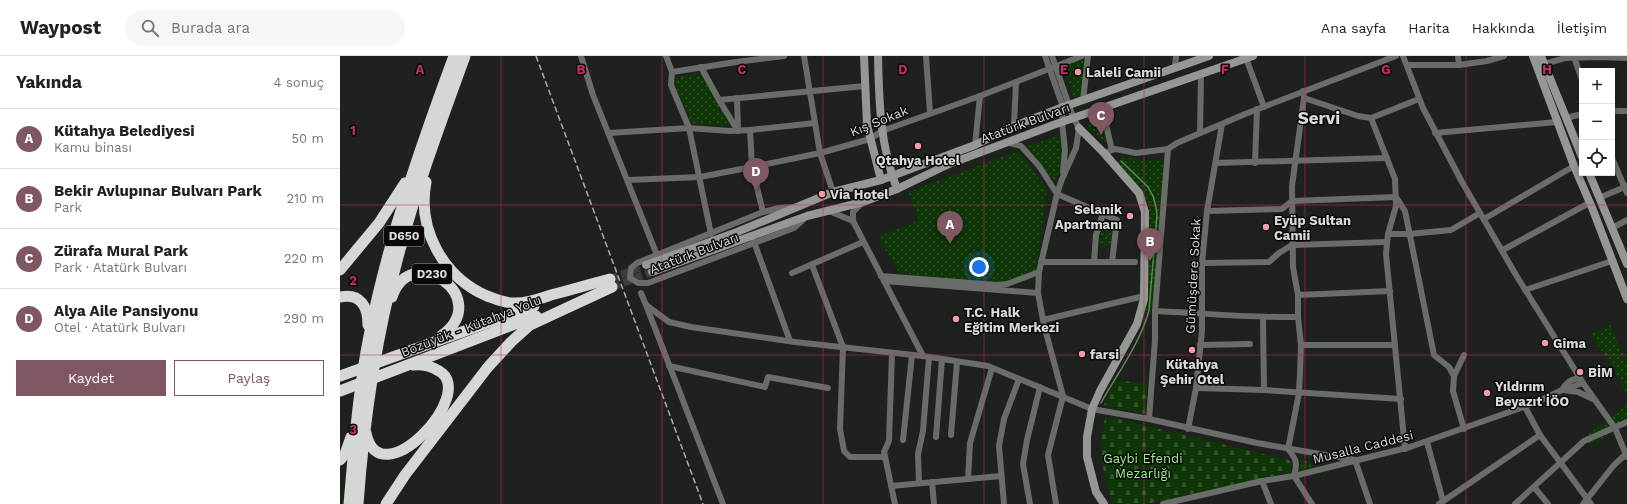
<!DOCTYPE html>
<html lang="tr">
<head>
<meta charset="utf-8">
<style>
	body { margin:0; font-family:"Work Sans",sans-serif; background:#f6f6f6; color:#202124 }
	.controls { position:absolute; right:12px; top:12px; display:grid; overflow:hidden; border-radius:0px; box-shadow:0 2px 6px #0003 }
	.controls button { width:36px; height:36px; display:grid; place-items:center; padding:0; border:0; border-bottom:1px solid #e0e0e0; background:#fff; color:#202124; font:20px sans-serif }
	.you { position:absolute; left:639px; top:211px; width:14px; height:14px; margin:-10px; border:3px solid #fff; border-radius:50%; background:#1a73e8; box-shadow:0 0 0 6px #1a73e833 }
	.badge { display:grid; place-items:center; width:26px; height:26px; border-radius:50%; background:#7f5760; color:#fff; font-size:13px; font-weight:700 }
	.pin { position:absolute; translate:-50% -33px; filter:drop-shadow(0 1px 2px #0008) }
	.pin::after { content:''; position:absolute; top:21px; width:14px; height:12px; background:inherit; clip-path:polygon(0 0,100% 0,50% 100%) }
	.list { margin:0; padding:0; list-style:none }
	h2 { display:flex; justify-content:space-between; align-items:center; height:52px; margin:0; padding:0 16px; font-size:17px }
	h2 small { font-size:13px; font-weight:400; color:#757577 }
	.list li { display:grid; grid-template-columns:26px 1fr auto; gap:12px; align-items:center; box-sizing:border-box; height:60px; padding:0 16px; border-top:1px solid #e0e0e0 }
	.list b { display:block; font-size:15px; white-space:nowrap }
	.list p { margin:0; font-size:13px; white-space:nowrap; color:#757577 }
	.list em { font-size:13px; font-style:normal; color:#757577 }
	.actions { display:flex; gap:8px; padding:12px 16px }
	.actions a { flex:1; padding:9px 0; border:1px solid #7f5760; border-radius:0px; text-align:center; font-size:14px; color:#7f5760 }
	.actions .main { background:#7f5760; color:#fff }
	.icon { flex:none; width:22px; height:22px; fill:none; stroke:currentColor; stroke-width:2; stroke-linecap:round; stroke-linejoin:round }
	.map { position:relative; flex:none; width:1287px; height:448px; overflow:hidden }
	header { display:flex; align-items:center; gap:24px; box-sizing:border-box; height:56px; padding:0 20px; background:#fff; border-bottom:1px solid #e0e0e0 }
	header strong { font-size:19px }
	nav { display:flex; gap:22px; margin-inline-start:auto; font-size:14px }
	.search { width:280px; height:36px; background:#f6f6f6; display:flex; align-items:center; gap:10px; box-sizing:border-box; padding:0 14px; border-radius:22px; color:#757577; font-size:15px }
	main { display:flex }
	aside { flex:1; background:#fff }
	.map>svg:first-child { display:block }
	.cemetery { fill:url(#cemetery-stones) }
	.park { fill:url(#park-dots) }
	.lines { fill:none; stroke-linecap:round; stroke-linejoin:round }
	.stream { stroke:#5e8c55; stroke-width:1.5 }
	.secondary-tunnel { stroke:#3a3d39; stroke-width:8; stroke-dasharray:8 4; stroke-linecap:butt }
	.street { stroke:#6a6c6a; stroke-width:6 }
	.secondary { stroke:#959794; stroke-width:8 }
	.highway { stroke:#d4d8d3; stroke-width:11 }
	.rail { stroke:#abadab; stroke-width:1.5; stroke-dasharray:6 3; stroke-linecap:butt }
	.grid { fill:none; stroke:#c42c68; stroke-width:1; stroke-opacity:0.55 }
	.poi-dot { fill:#f39aa9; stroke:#090a08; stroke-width:1.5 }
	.labels { text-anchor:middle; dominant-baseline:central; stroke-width:3; stroke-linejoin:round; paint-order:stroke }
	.shield { fill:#090a08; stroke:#9b9c9a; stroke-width:1 }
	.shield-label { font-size:12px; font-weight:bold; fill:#d9dbd9 }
	.poi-label { font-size:13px; font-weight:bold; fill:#d9dbd9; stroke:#090a08; text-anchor:start }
	.street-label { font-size:13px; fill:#d9dbd9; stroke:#090a08 }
	.park-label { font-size:13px; fill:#9aef89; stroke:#090a08 }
	.district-label { font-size:17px; font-weight:bold; fill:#d9dbd9; stroke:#090a08 }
	.grid-label { font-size:13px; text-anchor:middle; font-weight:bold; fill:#c42c68; stroke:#090a08; stroke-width:3; stroke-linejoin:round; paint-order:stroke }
</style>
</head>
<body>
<header>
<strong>Waypost</strong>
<div class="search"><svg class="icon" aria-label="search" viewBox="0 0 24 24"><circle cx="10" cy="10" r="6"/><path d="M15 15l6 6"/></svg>Burada ara</div>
<nav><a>Ana sayfa</a><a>Harita</a><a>Hakkında</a><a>İletişim</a></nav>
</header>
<main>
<aside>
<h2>Yakında<small>4 sonuç</small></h2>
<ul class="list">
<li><span class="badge">A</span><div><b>Kütahya Belediyesi</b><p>Kamu binası</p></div><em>50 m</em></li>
<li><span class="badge">B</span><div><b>Bekir Avlupınar Bulvarı Park</b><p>Park</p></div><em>210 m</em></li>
<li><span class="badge">C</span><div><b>Zürafa Mural Park</b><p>Park · Atatürk Bulvarı</p></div><em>220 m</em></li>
<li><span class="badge">D</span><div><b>Alya Aile Pansiyonu</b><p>Otel · Atatürk Bulvarı</p></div><em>290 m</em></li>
</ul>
<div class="actions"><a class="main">Kaydet</a><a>Paylaş</a></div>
</aside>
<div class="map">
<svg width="1287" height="448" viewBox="0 0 1287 448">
	<defs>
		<pattern id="cemetery-stones" width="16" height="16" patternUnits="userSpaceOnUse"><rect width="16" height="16" fill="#0e3506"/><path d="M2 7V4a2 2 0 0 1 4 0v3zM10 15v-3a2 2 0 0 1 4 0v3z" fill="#30522a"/></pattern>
		<pattern id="park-dots" width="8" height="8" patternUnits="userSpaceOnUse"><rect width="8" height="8" fill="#0e3506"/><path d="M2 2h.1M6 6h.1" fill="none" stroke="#30522a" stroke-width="1.8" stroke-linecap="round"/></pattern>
	</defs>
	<rect width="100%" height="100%" fill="#1e211d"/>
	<g class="cemetery">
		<polygon points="776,324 809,328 805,358 764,349"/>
		<path d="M766,360l183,44 3,3 -2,9 -144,32h-33c-9,-27 -18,-60 -7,-88z"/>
	</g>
	<g class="park">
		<polygon points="746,1 743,40 734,43 723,10"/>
		<polygon points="361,17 389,67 387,70 352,68 335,29 336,22"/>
		<polygon points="762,61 768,84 765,86 749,74 747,66"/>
		<polygon points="721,79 723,97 716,128 702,109 685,91"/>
		<polygon points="678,95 707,133 696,216 657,229 579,221 558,215 538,181 579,164 568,136"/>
		<polygon points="783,101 815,105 826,101 815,255 798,254 805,156 794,134 773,112"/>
		<polygon points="762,167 773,168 771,190 760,189"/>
		<polygon points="1270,269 1287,305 1287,338 1275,317 1277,316 1250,279"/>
		<polygon points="1287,348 1287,367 1250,390 1246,380"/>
		<polygon points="960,403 978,409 960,415"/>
	</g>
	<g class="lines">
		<path class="stream" d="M761,347c16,-29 40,-61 48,-93l8,-95 -1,-8 -3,-11 -5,-9 -27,-26"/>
		<g class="secondary-tunnel">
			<polyline points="270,223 306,209"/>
			<polyline points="272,231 312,216"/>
		</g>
		<g class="street">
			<polyline points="241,0 253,39 317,199"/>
			<polyline points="326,0 332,16 331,29 349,72 371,178"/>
			<polyline points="464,0 480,97 493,136"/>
			<polyline points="586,0 590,57"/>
			<polyline points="705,0 723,51 722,66 725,94 723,116"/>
			<polyline points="712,0 733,61 739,72 736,92 722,123 717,138 699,216 698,237 704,269 723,340 708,399 716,448"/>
			<polyline points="1063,0 1083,52 1122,126 1176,219 1243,327 1275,372 1287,401"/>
			<polyline points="1118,0 1119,9"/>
			<polyline points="1234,1 1242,24"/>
			<polyline points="906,2 924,51"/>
			<polyline points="1204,8 1225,2 1258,1 1287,2"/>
			<polyline points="1067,9 1119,9 1147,5 1164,0"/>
			<polyline points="361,11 379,44"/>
			<polyline points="835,11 836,0"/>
			<polyline points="332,16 396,6 444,0"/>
			<path d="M963,35l1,7 -12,88 1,81 5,28v22l3,28 -1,28 -1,20 -11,56c8,10 10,13 6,27l18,28"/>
			<polyline points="397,42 398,73"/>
			<polyline points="964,42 1018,60 1031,62 1079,43"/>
			<polyline points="743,44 748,0"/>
			<polyline points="762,52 772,94"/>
			<polyline points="1272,55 1287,55"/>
			<polyline points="1031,62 1055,123 1056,150 1048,178 1046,198 1065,393"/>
			<polyline points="1226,62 1242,58"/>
			<polyline points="674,70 676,26"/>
			<polyline points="410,74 412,111 423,156"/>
			<polyline points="398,75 379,44 525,30"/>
			<polyline points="269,77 349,72 390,75 410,74 475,67"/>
			<polyline points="860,77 861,19"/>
			<polyline points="1095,77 1217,66"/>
			<polyline points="666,86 681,90 699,110 717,138 777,164 772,206 701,206"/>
			<polyline points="635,89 640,40"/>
			<polyline points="764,97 775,93 796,97 828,93"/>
			<polyline points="1272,102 1287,137"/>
			<polyline points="876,107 1047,102"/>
			<polyline points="915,107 917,53"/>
			<polyline points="288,124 360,121 412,111 480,97 530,83 542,75 640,40 742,0"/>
			<polyline points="1259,142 1287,130"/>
			<polyline points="522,147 513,156 513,165 583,300"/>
			<polyline points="453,151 439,152 423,156 297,207 291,212 290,222 298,227 308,227 454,172 464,163"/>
			<polyline points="489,155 513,165"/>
			<polyline points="867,155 942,153 952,145 1056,141 1065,155 1094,299 1109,311 1114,320"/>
			<polyline points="1144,163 1234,110"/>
			<polyline points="1272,172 1287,164"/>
			<polyline points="1048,178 1069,178 1111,174 1140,157"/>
			<polyline points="414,186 450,285"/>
			<polyline points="1163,194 1249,147"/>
			<polyline points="754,206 756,179 763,158"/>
			<polyline points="772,206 795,206"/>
			<polyline points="862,207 929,206 939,197 952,189 1047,186"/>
			<polyline points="472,209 503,291 500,373 504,395 510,401 545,401"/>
			<polyline points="452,217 523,186"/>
			<polyline points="541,220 657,229 667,228 699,216"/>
			<polyline points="544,225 698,237"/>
			<polyline points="1185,234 1272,205"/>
			<polyline points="301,237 306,249 329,266 351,271 455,286 583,300 648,310 752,353 809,363 917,387 1015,404 1030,448"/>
			<polyline points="958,239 1050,235"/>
			<polyline points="306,249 383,448"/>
			<path d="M815,255c47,2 95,7 143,6"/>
			<polyline points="923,262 924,334"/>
			<polyline points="703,264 804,240"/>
			<polyline points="860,289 910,288"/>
			<polyline points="961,289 1055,289"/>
			<polyline points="552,297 549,385 544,396 555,448"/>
			<polyline points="329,310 425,331 428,321 488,332"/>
			<polyline points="856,332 924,334 1061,343"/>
			<path d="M1222,334c4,-7 10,-12 18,-11"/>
			<polyline points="1224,334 1238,336 1253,343"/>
			<polyline points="1185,351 1200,379 1251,448"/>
			<polyline points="809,363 815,284 815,255 828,93 837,87 905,58 1056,0"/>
			<polyline points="848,373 856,332 862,275 862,207 867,155 882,68"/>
			<polyline points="1124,373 1113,335 1114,320 1124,299"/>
			<polyline points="611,379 617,306"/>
			<polyline points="596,381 602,303"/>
			<polyline points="563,384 572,299"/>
			<polyline points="1087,386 1103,445"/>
			<polyline points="628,423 630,387 652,312"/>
			<polyline points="922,425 931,448"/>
			<polyline points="592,426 594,448"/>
			<polyline points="579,427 578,398 583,375 589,301"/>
			<polyline points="551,430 661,420"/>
			<polyline points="1194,431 1208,448"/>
			<polyline points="664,448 659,390 664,363 679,323"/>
			<polyline points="690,448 683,408 687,384 700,331"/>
			<polyline points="823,448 922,425 954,420 1070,391 1195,347 1222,334 1243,327"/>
			<polyline points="1099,448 1200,379"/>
			<polyline points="1175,448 1244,385 1287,366"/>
			<polyline points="1243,448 1274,409 1286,398"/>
		</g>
		<g class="secondary">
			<polyline points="524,0 527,69 541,124"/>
			<path d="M538,0c1,47 2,89 19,133"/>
			<polyline points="1193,0 1234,110 1253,154 1287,243"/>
			<polyline points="1201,0 1242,101"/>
			<polyline points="739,72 764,97 799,137 805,156 804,243 797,268 760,335 752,353 747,381 747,401 756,436 764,448"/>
			<polyline points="1249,117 1287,208"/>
			<polyline points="306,209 397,176 493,136 541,124 635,89 674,70 723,51 869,0"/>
			<polyline points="312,216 467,160 523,146 557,133 609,108 716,68 913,0"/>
		</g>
		<g class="highway">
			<path d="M86,126c-9,47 17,95 61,114 8,3 17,7 26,7 13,1 26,-4 38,-8 20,-5 39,-11 59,-16"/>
			<polyline points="0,214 39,167 65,127"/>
			<path d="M0,241c21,-4 28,10 28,28"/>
			<path d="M52,241c19,-57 103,1 49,39"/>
			<polyline points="0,320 194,250"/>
			<polyline points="0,335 196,260"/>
			<path d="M26,377c13,66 113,-40 73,-62 -8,-5 -16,-7 -26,-6"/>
			<polyline points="0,404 5,398 11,381"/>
			<path d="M9,448c5,-56 9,-113 20,-168 19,-96 51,-188 85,-280"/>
			<path d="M18,448c6,-83 18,-167 40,-247 18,-68 43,-135 67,-201"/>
			<polyline points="46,448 65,419 148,311 171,286 190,269 272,231"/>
		</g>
		<polyline class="rail" points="196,0 363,448"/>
	</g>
	<path class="grid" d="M161,0v448M322,0v448M483,0v448M644,0v448M804,0v448M965,0v448M1126,0v448M0,149h1287M0,299h1287"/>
	<g class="poi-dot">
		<circle cx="738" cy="16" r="4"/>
		<circle cx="578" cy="90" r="4"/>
		<circle cx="482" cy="138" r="4"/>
		<circle cx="790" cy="160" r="4"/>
		<circle cx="926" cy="171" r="4"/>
		<circle cx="616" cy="263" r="4"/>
		<circle cx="1205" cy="287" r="4"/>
		<circle cx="852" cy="294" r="4"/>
		<circle cx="742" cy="298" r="4"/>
		<circle cx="1240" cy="316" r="4"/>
		<circle cx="1147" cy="337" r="4"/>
	</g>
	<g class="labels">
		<g class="shield">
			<rect x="44" y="170" width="40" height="20" rx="3"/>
			<rect x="72" y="208" width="40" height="20" rx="3"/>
		</g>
		<g class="shield-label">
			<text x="64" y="180">D650</text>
			<text x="92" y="218">D230</text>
		</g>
		<g class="poi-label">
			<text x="746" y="16">Laleli Camii</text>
			<text x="578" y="104" text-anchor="middle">Qtahya Hotel</text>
			<text x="490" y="138">Via Hotel</text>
			<text x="782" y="153" text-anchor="end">Selanik<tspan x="782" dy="15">Apartmanı</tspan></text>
			<text x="934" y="164">Eyüp Sultan<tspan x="934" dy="15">Camii</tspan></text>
			<text x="624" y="256">T.C. Halk<tspan x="624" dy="15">Eğitim Merkezi</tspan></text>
			<text x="1213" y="287">Gima</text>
			<text x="750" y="298">farsi</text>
			<text x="852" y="308" text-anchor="middle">Kütahya<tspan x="852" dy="15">Şehir Otel</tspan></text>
			<text x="1248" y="316">BİM</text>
			<text x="1155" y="330">Yıldırım<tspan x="1155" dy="15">Beyazıt İÖO</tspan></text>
		</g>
		<g class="street-label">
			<text transform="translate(539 65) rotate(-22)">Kış Sokak</text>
			<text transform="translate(685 67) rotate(-20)">Atatürk Bulvarı</text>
			<text transform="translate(354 197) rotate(-21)">Atatürk Bulvarı</text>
			<text transform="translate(853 220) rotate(-87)">Gümüşdere Sokak</text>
			<text transform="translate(131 270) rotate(-21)">Bozüyük - Kütahya Yolu</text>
			<text transform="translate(1023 391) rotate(-14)">Musalla Caddesi</text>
		</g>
		<g class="park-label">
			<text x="803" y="402">Gaybi Efendi<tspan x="803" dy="15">Mezarlığı</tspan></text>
		</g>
		<g class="district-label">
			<text x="979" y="62">Servi</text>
		</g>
	</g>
	<g class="grid-label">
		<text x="80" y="18">A</text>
		<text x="241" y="18">B</text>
		<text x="402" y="18">C</text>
		<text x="563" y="18">D</text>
		<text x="724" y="18">E</text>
		<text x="885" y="18">F</text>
		<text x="1046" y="18">G</text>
		<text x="1207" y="18">H</text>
		<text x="13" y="79">1</text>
		<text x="13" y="229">2</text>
		<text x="13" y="378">3</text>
	</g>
</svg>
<div class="controls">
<button>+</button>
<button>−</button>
<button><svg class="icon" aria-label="locate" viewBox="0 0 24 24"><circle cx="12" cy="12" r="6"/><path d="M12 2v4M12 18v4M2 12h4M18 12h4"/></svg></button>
</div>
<div class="you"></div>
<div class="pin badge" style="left:610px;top:188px">A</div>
<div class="pin badge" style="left:810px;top:205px">B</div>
<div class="pin badge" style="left:761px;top:79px">C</div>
<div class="pin badge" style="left:416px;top:135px">D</div>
</div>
</main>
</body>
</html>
